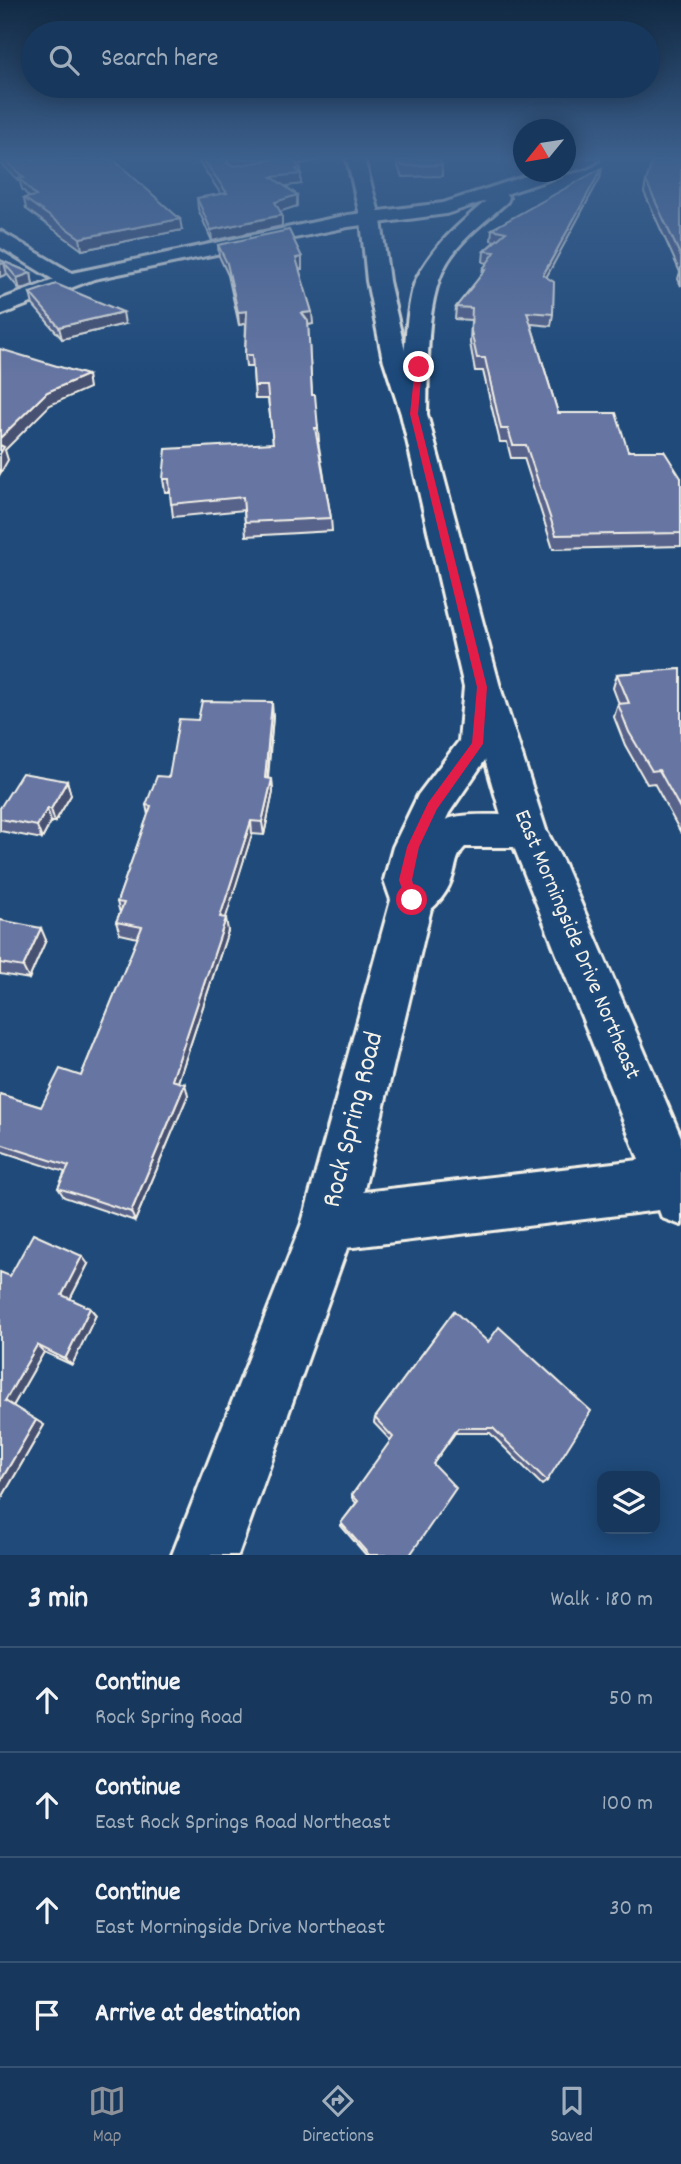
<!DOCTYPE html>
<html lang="en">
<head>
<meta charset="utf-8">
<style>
	body { margin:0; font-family:Dekko,sans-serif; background:#203f62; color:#f1f3f6 }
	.controls { position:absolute; right:21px; bottom:21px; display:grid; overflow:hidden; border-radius:14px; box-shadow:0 4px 18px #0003 }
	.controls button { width:63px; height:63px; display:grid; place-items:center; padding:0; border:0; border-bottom:2px solid #365272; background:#17385c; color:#f1f3f6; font:35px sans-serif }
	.compass { position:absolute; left:513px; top:119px; width:63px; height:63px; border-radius:50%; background:#17385c; box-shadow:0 4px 18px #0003; rotate:240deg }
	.stop { position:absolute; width:21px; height:21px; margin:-16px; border:5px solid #e11d48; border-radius:50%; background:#fff }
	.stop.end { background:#e11d48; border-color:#fff; box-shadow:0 2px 7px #0008 }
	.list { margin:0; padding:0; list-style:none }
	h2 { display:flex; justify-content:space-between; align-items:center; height:91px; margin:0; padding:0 28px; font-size:30px }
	h2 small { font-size:23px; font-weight:400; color:#9eacbb }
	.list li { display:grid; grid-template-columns:46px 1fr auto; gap:21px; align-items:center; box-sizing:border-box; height:105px; padding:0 28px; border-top:2px solid #365272 }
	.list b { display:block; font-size:26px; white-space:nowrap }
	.list p { margin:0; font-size:23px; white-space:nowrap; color:#9eacbb }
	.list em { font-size:23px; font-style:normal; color:#9eacbb }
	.icon { flex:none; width:38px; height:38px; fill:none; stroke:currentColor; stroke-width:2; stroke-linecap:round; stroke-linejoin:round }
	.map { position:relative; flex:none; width:681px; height:1555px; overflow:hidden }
	.search { position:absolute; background:#17385c; box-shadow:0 4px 18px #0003; left:21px; right:21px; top:21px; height:77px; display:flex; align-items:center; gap:18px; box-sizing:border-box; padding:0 24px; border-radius:38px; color:#9eacbb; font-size:26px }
	.sheet { height:511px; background:#17385c }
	nav { display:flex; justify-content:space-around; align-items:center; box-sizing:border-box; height:98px; border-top:2px solid #365272; background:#17385c; font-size:19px; color:#9eacbb }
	nav a { display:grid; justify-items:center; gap:4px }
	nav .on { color:#8c9099 }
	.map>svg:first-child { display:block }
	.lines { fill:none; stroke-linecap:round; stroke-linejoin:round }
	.service-casing { stroke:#f4f1e8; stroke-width:5 }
	.minor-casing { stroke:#f4f1e8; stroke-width:6 }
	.tertiary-casing { stroke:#f4f1e8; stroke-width:6 }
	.service { fill:#1f4a7a; fill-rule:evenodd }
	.minor { fill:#1f4a7a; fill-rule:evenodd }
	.tertiary { fill:#1f4a7a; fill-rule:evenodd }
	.wall { fill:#58648b; stroke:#f4f1e8; stroke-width:2 }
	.shaded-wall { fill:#475171; stroke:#f4f1e8; stroke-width:2 }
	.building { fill:#6674a2; stroke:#f4f1e8; stroke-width:2 }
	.route { fill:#e11d48 }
	.labels { text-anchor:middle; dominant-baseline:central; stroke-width:6; stroke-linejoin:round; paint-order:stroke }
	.street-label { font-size:23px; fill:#f4f1e8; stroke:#1f4a7a }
	.near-street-label { font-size:28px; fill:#f4f1e8; stroke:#1f4a7a }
</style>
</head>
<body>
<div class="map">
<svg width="681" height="1555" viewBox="0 0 681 1555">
	<rect width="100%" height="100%" fill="#1f4a7a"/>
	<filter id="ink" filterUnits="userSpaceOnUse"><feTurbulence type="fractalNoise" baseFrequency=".0143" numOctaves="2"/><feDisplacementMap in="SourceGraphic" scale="14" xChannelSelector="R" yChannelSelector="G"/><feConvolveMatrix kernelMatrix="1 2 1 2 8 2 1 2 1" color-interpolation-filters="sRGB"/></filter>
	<g filter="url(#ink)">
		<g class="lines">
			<defs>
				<polygon id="service" points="297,159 318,159 267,169 262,166"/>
				<g id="minor">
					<path d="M574,159h25c-7,8 -26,13 -36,13h3v-11z"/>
					<path d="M538,172h25l-3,4 -54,18 3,4 -2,4c-19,17 -41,33 -55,53 -29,39 -23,111 -25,159l-4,6 -9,2 -9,-2 -4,-6c3,-31 3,-111 16,-136 16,-32 42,-54 69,-77l-40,13 -98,13 -254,52 -94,36v-15l54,-20 -54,-33v-16l72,42 276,-58 95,-12z"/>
					<path d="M482,675l13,3 5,9 46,143 18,34 117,273v88l-19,-7 -3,-8 -330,40 -19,-8 -8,-19 8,-19 19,-8 310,-36 -125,-313h-49c-11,11 -8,20 -14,34 -5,14 -22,36 -38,37 -5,0 -12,-4 -16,-5l-6,-13c5,-11 13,-16 19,-26 5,-7 3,-18 7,-26 15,-37 52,-33 84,-33l-37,-128 5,-9z"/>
				</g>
				<polygon id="tertiary" points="347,159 364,159 381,220 389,281 406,355 427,414 500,687 496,744 449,813 433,847 426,880 433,900 356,1223 238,1555 172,1555 302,1223 391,900 384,880 393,847 418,795 459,741 464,687 401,414 382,355 367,281 361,220"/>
			</defs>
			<use href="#service" class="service-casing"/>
			<use href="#minor" class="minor-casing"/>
			<use href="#tertiary" class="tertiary-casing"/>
			<use href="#service" class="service"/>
			<use href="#minor" class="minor"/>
			<use href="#tertiary" class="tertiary"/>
		</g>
		<g class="wall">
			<polygon points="0,159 113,159 182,230 82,250 26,209 24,198 29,197 22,189 20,182 0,163"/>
			<polygon points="197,159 291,159 301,168 301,184 285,186 297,195 297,206 280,211 282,226 212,241 198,209 197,198 221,194"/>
			<polygon points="395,159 439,159 442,165 442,176 402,177"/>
			<polygon points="681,159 681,286 678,279 680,272 644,192 646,181"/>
			<polygon points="600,178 546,277 553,314 551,326 531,324 558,413 681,478 681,546 553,549 524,458 511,458 507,442 500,442 483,371 475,371 470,343 471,320 455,319 456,307 482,274 483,269 487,263 483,262 484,251 495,241 491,240 492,229"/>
			<polygon points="218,245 302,257 302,269 299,269 313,324 308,325 312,395 318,428 319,441 318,441 331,518 332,531 246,536 244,510 173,517 170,492 165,492 163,479 273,443 268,399 255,399 253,367 246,367 245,355 246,324 239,325 228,275 219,256"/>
			<polygon points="0,260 31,273 33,285 20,290 7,274 0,277"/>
			<polygon points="30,293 125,324 62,339 33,305"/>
			<polygon points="681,669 681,833 654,783 647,784 625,745 614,717 618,704 619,704 613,688 617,674"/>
			<polygon points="273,716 268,779 272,779 273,792 264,835 252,834 225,918 228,931 178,1082 188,1095 135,1221 64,1197 58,1188 65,1172 0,1151 0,1094 41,1107 81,1076 138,938 120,934 116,922 120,913 117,902 148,815 146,805 169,777 198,720"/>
			<polygon points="67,781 71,795 55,822 51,822 42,839 0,831 0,808"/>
			<polygon points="0,920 46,940 29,979 0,974"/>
			<polygon points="88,1264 70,1299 90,1308 96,1315 72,1365 44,1352 13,1406 44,1425 0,1501 10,1276"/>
			<polygon points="454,1311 547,1481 542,1485 490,1433 455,1433 433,1464 410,1555 366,1555 341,1526 341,1523 356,1503 352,1498 352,1495 391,1441 374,1423 375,1418"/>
		</g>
		<g class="shaded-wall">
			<polygon points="228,159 281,159 228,173"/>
			<polygon points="301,168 301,184 273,188 272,177 296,169"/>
			<polygon points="602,168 600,178 541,287 543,275"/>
			<polygon points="297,195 297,206 276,213 275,202"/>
			<polygon points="282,215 282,226 212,241 211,230"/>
			<polygon points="180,219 182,230 82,250 80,238"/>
			<polygon points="302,257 302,269 296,270 296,258"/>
			<polygon points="4,263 7,274 0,277 0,264"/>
			<polygon points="31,273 33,285 20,290 17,278"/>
			<polygon points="247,311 248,323 239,325 238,312"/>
			<polygon points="123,312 125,324 62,339 59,327"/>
			<polygon points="312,312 313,324 302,326 302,313"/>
			<polygon points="87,375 89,388 50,405 5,450 8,460 0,474 0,438 47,392"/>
			<polygon points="272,702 273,716 266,792 265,778"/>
			<polygon points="272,779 273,792 264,835 262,822"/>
			<polygon points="67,781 71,795 55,822 51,809"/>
			<polygon points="47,809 51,822 42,839 37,826"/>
			<polygon points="251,821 252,834 222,930 220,917"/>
			<polygon points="226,918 228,931 175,1091 172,1080"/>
			<polygon points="41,928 46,940 29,979 23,967"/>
			<polygon points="185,1084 188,1095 135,1221 131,1212"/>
			<polygon points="82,1256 88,1264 68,1303 62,1295"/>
			<polygon points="90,1308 96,1315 72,1365 65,1359"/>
			<polygon points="37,1345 44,1352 13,1406 5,1401"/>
			<polygon points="36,1420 44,1425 0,1501 0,1482"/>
		</g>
		<g class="building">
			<polygon points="4,159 113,159 180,219 80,238 24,198 36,196 19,178 24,178"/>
			<polygon points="203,159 228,159 227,163 234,166 276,159 291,159 301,168 296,169 301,174 272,177 297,195 275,202 282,215 211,230 197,198 227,193"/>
			<polygon points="399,159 439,159 442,165 402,166"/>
			<polygon points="653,159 681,159 681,257 646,181"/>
			<polygon points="602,168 543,275 554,282 553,314 527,312 558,413 616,413 628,451 664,451 681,478 681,533 556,535 526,445 513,445 508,429 501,429 485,358 477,358 471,331 472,308 456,307 486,269 483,269 495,252 484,251 506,232 492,229"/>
			<polygon points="289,230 302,257 296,258 312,312 302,313 308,321 312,395 315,395 318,428 315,428 331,518 245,522 243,497 171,504 169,479 163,479 166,449 273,443 267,386 254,386 252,355 245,355 247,311 238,312 227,263 218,245"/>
			<polygon points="0,260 31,273 17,278 4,263 0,264"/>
			<polygon points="56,284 123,312 59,327 30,293"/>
			<polygon points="0,349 87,375 47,392 0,438"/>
			<polygon points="0,445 4,447 0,454"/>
			<polygon points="681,669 681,810 659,770 652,771 629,732 618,704 629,703 617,674"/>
			<polygon points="202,701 272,702 265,778 272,779 262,822 251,821 220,917 226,918 172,1080 185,1084 131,1212 58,1188 69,1166 0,1144 0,1094 41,1107 60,1069 81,1076 142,927 116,922 124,903 117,902 151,806 146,805 157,776 169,777 179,719 198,720"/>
			<polygon points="22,773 67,781 51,809 47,809 37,826 0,819 0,808"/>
			<polygon points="0,920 41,928 23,967 0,963"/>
			<polygon points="33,1234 82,1256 62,1295 90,1308 65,1359 37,1345 5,1401 36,1420 0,1482 0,1272 10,1276"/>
			<polygon points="454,1311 488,1342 499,1327 591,1411 547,1481 493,1428 458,1428 433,1464 456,1488 410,1555 369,1555 341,1523 358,1501 352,1495 393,1437 375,1418"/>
		</g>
	</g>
	<linearGradient id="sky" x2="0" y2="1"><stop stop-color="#112943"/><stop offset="0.42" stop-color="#3c608d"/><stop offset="1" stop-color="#3c608d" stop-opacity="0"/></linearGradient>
	<rect width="681" height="376" fill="url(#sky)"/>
	<polygon class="route" points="419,365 422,367 418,414 487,687 483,744 437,809 419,847 412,880 418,900 412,905 407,904 399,880 407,847 428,803 472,743 477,687 410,414 415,367"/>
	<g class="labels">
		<g class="street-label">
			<text transform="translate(576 945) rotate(67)">East Morningside Drive Northeast</text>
		</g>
		<g class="near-street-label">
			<text transform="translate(355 1120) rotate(-76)">Rock Spring Road</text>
		</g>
	</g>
</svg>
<div class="controls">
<button><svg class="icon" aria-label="layers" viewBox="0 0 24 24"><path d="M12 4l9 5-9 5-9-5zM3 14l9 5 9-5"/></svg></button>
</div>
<svg class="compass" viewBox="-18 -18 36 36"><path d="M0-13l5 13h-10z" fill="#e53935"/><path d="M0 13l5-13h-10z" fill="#9eacbb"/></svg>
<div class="stop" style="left:412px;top:900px"></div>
<div class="stop end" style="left:419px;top:367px"></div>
<div class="search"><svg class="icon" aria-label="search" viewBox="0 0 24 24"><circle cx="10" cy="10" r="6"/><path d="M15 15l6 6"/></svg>Search here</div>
</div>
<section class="sheet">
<h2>3 min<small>Walk · 180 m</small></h2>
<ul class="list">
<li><svg class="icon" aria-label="ahead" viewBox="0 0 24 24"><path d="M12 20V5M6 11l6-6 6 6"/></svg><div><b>Continue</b><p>Rock Spring Road</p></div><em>50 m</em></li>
<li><svg class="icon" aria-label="ahead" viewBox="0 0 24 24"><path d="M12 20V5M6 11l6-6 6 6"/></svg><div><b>Continue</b><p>East Rock Springs Road Northeast</p></div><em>100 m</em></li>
<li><svg class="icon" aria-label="ahead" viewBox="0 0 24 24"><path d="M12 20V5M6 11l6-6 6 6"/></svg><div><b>Continue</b><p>East Morningside Drive Northeast</p></div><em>30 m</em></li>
<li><svg class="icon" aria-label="arrive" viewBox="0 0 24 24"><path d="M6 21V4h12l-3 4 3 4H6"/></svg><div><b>Arrive at destination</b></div></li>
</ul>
</section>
<nav>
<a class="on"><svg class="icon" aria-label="map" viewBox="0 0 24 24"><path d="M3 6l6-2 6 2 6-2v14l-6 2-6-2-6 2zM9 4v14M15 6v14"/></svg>Map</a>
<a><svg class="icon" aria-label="directions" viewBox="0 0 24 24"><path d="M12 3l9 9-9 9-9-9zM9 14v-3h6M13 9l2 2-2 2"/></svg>Directions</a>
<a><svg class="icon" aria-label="saved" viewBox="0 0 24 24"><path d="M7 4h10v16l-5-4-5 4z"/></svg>Saved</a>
</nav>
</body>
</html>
